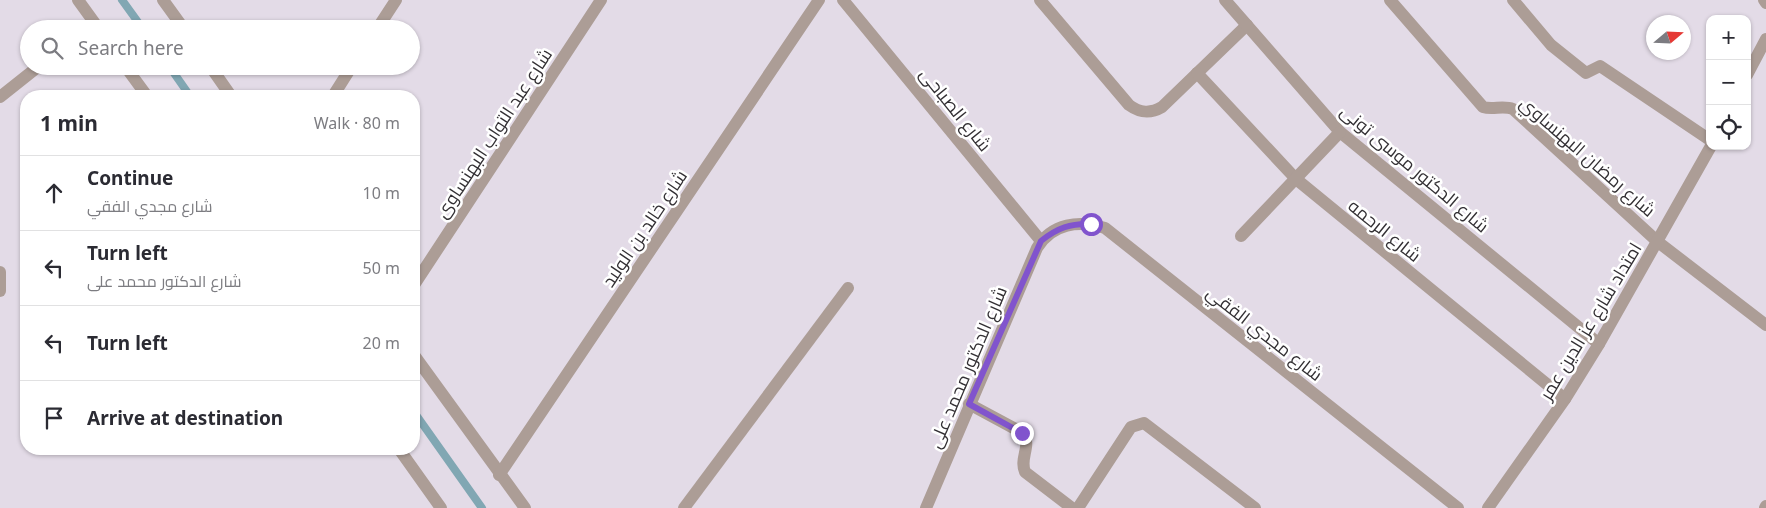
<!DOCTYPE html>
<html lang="en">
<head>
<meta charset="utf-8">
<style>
	body { margin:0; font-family:"Noto Sans",Cairo,sans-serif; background:#f2f2f3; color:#2b2b33 }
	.controls { position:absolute; right:15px; top:15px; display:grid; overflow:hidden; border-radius:10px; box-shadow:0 1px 4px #0004 }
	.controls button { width:45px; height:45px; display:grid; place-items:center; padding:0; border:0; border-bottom:1px solid #e1e1e2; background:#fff; color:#2b2b33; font:25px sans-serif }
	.compass { position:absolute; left:1646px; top:15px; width:45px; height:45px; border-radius:50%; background:#fff; box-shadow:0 1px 4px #0004; rotate:71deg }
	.stop { position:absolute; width:15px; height:15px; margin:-11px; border:4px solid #8154cd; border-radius:50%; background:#fff }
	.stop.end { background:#8154cd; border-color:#fff; box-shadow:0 1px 5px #0008 }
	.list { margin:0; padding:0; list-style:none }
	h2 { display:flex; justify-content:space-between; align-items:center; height:65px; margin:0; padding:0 20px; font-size:21px }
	h2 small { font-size:16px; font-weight:400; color:#7c7c81 }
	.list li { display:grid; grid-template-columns:32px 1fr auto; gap:15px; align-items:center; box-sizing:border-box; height:75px; padding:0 20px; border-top:1px solid #e1e1e2 }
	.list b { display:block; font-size:19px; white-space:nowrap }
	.list p { margin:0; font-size:16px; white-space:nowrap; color:#7c7c81 }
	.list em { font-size:16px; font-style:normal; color:#7c7c81 }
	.icon { flex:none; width:28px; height:28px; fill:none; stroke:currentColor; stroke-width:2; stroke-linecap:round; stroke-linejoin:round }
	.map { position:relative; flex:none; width:1766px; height:508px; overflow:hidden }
	.search { position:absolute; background:#fff; box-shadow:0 1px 4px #0004; left:20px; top:20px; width:400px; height:55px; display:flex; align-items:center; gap:12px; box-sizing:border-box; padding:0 18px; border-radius:28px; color:#7c7c81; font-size:19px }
	.panel { position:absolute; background:#fff; box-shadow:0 1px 4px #0004; left:20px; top:90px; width:400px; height:365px; border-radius:20px }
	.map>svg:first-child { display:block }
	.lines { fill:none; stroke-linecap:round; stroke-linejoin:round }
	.stream { stroke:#81a7b3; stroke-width:8 }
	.minor { stroke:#ac9d96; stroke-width:12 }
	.tertiary { stroke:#ac9d96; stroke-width:12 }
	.route { stroke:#8154cd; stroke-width:6 }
	.labels { text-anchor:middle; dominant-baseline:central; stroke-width:5; stroke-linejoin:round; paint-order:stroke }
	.street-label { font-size:18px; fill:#333034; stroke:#fff }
</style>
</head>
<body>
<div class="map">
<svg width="1766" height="508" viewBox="0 0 1766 508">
	<rect width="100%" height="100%" fill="#e3dbe7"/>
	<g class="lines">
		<g class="stream">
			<polyline points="122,0 143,29"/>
			<polyline points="169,66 190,96"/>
			<polyline points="414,412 482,508"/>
		</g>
		<g class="minor">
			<polyline points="78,0 99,29"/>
			<polyline points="163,0 184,29"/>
			<polyline points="843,0 1041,241"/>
			<path d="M1040,0l89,105c11,8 21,9 33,2l85,-82"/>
			<polyline points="1225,0 1340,132 1599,344"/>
			<path d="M1390,0l93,107c10,3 20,-2 30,2l145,133 108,83"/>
			<polyline points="1513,0 1551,45 1586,73 1600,66 1710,140"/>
			<polyline points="377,29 396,0"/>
			<polyline points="125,66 147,96"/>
			<polyline points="210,66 231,96"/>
			<polyline points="1197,73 1296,179 1565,399"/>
			<polyline points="1747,75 1766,39"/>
			<polyline points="333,96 352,66"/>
			<polyline points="0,97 39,66"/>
			<polyline points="1241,236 1340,132"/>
			<polyline points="0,272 0,291"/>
			<polyline points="414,285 601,0"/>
			<polyline points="414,355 525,508"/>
			<path d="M969,404l54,29c9,13 -4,25 2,39l47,36"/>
			<polyline points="399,449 441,508"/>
			<polyline points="499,475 819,0"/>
			<polyline points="684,508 848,288"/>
			<path d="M926,508l111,-260c15,-25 42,-28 68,-20l353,280"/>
			<polyline points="1078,508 1131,427 1144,423 1255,508"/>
			<polyline points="1488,508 1565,399 1599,344 1711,146"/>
			<polyline points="1765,508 1766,506"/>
		</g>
		<polyline class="tertiary" points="1764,0 1766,3"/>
	</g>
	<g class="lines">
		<path class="route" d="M1022,433l-53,-29 72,-163c16,-13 30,-18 50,-17"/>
	</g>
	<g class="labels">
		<g class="street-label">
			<text transform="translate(956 109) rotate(51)">شارع الصباحى</text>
			<text transform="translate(493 133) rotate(-57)">شارع عبد التواب البهنساوى</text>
			<text transform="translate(1588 156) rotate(41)">شارع رمضان البهنساوي</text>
			<text transform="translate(1415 168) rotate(40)">شارع الدكتور موسى تونى</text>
			<text transform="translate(644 228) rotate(-56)">شارع خالد بن الوليد</text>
			<text transform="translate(1385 230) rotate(39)">شارع الرحمه</text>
			<text transform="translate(1590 321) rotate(-59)">امتداد شارع عز الدين عمر</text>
			<text transform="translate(1265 333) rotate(38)">شارع مجدي الفقي</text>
			<text transform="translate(967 367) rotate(-67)">شارع الدكتور محمد على</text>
		</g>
	</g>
</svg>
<div class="controls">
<button>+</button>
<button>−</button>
<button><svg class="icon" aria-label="locate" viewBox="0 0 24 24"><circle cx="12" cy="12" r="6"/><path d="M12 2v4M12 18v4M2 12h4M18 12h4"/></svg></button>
</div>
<svg class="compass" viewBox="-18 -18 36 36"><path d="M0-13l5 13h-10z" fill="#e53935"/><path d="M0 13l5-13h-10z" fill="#7c7c81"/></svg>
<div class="stop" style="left:1091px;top:224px"></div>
<div class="stop end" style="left:1022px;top:433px"></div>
<div class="search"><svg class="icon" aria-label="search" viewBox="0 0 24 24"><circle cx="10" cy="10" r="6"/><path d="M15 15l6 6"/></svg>Search here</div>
<section class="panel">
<h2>1 min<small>Walk · 80 m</small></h2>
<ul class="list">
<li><svg class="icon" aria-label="ahead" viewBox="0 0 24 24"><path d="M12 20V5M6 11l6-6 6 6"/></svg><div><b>Continue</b><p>شارع مجدي الفقي</p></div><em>10 m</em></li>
<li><svg class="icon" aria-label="left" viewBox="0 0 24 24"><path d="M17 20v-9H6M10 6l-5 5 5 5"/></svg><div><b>Turn left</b><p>شارع الدكتور محمد على</p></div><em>50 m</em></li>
<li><svg class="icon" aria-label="left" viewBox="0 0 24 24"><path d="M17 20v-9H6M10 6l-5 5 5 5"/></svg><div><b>Turn left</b></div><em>20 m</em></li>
<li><svg class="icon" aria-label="arrive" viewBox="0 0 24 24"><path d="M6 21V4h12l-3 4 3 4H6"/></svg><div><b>Arrive at destination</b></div></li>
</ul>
</section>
</div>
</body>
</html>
